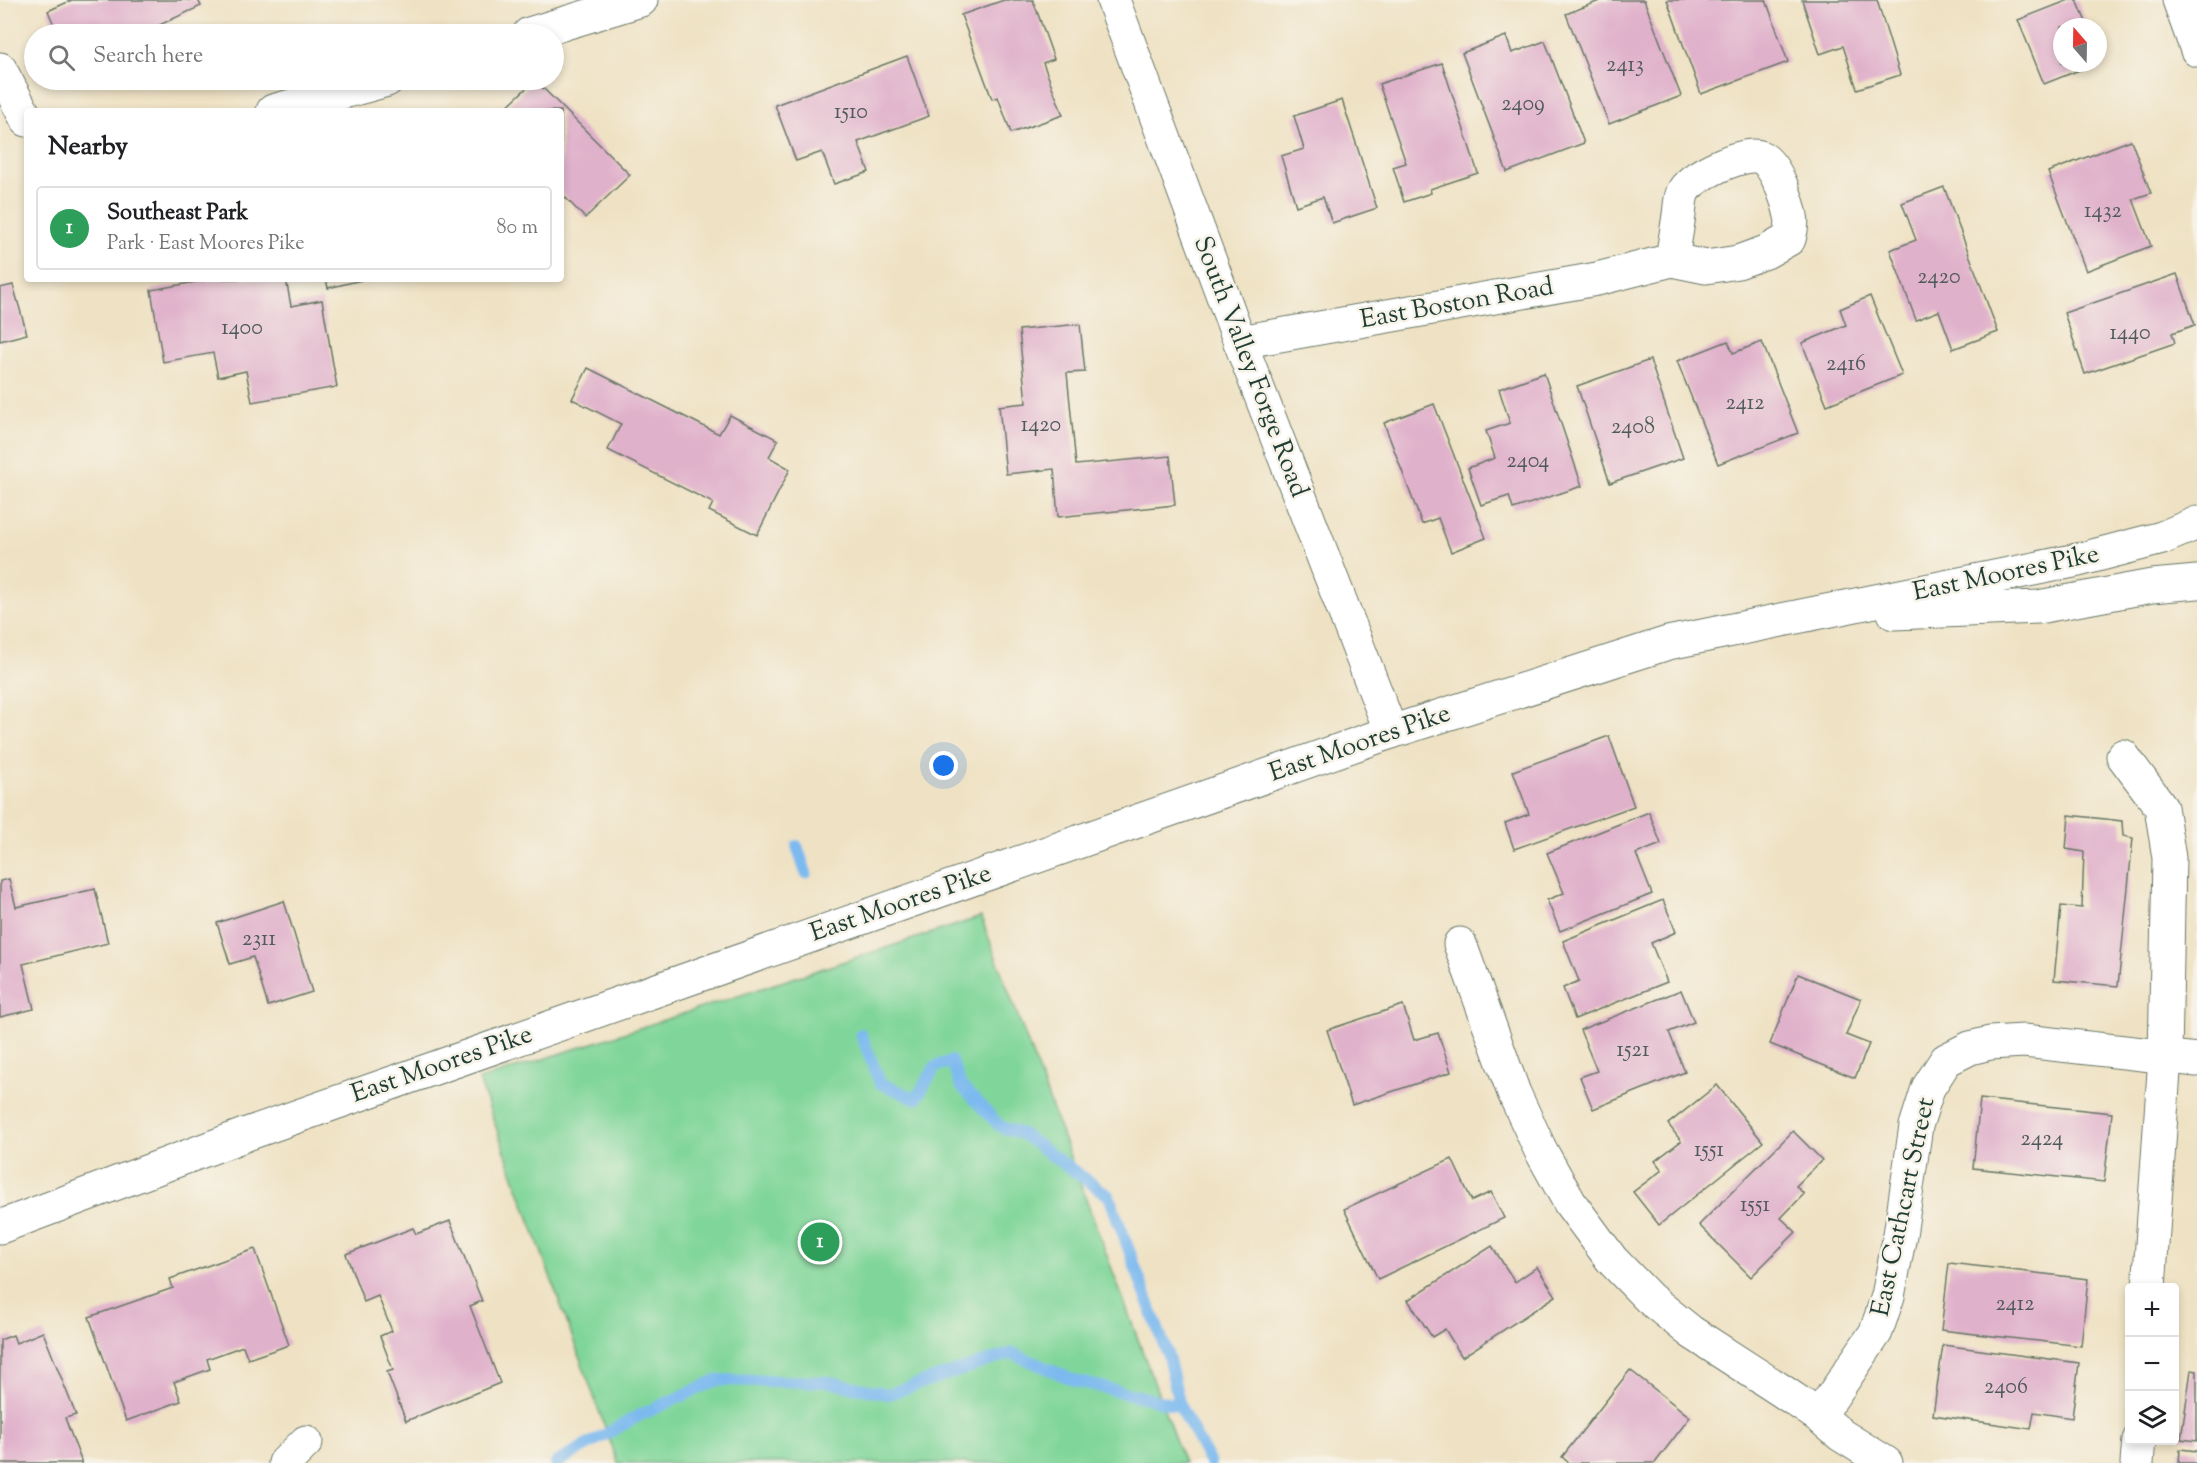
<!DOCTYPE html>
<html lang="en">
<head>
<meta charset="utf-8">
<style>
	body { margin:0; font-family:"Sorts Mill Goudy",serif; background:#f6f6f6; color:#202124 }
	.controls { position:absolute; right:18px; bottom:18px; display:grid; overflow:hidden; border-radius:6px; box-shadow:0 3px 9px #0003 }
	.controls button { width:54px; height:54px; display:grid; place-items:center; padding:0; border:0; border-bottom:2px solid #e0e0e0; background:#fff; color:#202124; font:30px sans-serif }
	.compass { position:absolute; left:2053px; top:18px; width:54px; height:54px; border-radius:50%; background:#fff; box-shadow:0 3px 9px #0003; rotate:340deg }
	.you { position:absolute; left:944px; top:766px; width:21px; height:21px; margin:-15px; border:4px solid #fff; border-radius:50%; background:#1a73e8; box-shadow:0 0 0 9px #1a73e833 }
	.badge { display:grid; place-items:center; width:39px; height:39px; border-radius:50%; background:#0f766e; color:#fff; font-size:20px; font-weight:700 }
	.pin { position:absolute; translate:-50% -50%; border:3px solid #fff; box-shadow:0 2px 6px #0006 }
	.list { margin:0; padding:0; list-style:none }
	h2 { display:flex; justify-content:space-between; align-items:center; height:78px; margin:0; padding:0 24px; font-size:26px }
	h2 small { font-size:20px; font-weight:400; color:#757577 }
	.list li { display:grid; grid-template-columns:39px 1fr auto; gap:18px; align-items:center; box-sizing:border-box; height:84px; margin:0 12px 12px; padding:0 12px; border:2px solid #e0e0e0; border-radius:6px }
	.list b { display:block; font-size:22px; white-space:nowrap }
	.list p { margin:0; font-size:20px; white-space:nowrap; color:#757577 }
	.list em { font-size:20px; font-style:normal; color:#757577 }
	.icon { flex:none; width:33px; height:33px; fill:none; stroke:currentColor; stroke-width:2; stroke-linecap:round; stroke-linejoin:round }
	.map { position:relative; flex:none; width:2197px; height:1463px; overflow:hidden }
	.search { position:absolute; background:#fff; box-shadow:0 3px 9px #0003; left:24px; top:24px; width:540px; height:66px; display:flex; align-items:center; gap:15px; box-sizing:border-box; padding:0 21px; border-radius:33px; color:#757577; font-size:22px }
	.panel { position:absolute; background:#fff; box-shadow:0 3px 9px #0003; left:24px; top:108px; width:540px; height:174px; border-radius:6px }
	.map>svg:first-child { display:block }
	.green { fill:#80d69a; stroke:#508a67; stroke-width:1.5 }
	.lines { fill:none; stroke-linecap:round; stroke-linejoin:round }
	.stream { stroke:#7cb9ef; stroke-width:12 }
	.building { fill:#e0b1cb }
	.minor-casing { stroke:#687766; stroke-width:35 }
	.major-casing { stroke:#687766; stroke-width:35 }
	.minor { stroke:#fff; stroke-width:33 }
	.major { stroke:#fff; stroke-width:33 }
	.labels { text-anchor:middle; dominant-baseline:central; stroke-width:5; stroke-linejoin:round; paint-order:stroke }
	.number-label { font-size:22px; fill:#4f5a5a }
	.street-label { font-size:26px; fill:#1f3d34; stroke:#f7f3e8 }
</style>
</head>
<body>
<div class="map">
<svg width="2197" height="1463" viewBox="0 0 2197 1463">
	<rect width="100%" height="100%" fill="#f7f3e8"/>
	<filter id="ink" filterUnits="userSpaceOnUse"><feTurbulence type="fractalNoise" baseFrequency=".0167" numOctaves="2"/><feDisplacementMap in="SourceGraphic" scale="12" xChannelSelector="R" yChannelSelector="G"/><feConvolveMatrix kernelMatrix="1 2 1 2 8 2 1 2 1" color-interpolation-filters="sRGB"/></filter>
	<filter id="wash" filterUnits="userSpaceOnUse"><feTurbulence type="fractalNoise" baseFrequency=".008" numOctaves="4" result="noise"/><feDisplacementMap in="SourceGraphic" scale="24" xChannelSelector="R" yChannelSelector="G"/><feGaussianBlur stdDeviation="1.35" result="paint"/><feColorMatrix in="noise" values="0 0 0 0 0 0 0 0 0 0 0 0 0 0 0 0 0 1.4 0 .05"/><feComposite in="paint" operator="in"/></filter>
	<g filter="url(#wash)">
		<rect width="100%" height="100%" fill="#efe2c4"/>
		<polygon class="green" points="981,917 1184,1463 618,1463 479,1080"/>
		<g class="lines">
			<g class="stream">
				<polyline points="797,846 806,873"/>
				<polyline points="861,1034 880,1083 916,1099 935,1067 951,1061 961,1086 1001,1127 1022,1134 1109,1196 1168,1356 1180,1406 1210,1463"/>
				<polyline points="556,1463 636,1417 717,1380 829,1382 888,1394 1012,1353 1076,1381 1180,1406"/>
			</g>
		</g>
		<g id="blocks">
			<g class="building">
				<polygon points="72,0 198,0 201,6 140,34 58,34 48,11"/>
				<polygon points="1004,0 1033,0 1054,59 1043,63 1063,115 1011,133 998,97 992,99 961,15"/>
				<polygon points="1602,0 1644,0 1681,96 1609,124 1566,14"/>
				<polygon points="1667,0 1766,0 1788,62 1701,94"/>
				<polygon points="1802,0 1877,0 1900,75 1857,89 1843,46 1820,54"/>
				<polygon points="2069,0 2077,0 2088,27 2062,27 2062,63 2097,63 2044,84 2018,20"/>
				<polygon points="1506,36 1512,53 1545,41 1584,143 1507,172 1462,53"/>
				<polygon points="907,56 929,116 858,142 869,172 834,184 822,152 796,161 775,105"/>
				<polygon points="1442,63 1478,173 1430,189 1431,193 1404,202 1393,167 1406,163 1379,84"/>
				<polygon points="535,80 630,175 585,218 561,193 561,111 502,111"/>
				<polygon points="1342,100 1377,208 1332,223 1323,197 1296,206 1281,156 1304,149 1294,116"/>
				<polygon points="2131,140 2151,193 2133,199 2151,246 2086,271 2048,172"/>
				<polygon points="1944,187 1998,332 1953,349 1939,311 1916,320 1890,250 1916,240 1902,203"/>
				<polygon points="2177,274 2195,325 2172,333 2175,343 2085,374 2064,313"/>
				<polygon points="212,279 286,279 291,306 322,300 337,387 252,402 246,371 218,377 213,353 163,362 151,290"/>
				<polygon points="326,279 362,279 362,280 328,288"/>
				<polygon points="13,285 27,334 0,341 0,288"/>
				<polygon points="1870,296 1902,375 1827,405 1802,343 1846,325 1840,309"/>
				<polygon points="1080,324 1085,372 1067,373 1076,465 1170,456 1175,505 1058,517 1054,469 1006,474 999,406 1026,403 1019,330"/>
				<polygon points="1728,341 1733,353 1762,342 1798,433 1718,464 1677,361"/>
				<polygon points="1650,360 1683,458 1610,483 1577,386"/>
				<polygon points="588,368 719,434 730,415 778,440 769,457 790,469 757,535 709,511 713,503 608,450 621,424 572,399"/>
				<polygon points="1544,373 1582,486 1513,509 1509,496 1481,505 1468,468 1495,458 1486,431 1510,423 1499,389"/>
				<polygon points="1434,404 1486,538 1451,552 1438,518 1422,524 1384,423"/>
				<polygon points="1609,736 1634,806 1514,849 1505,823 1529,814 1513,771"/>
				<polygon points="1649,812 1661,844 1636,854 1652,894 1560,931 1547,900 1564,893 1547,853"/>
				<polygon points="2069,815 2122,821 2123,836 2133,838 2118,986 2054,980 2061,906 2082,908 2084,852 2066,849"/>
				<polygon points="9,879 16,907 95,889 108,943 23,964 34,1009 0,1017 0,881"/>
				<polygon points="1663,900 1676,932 1651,943 1667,982 1575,1019 1563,988 1579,981 1563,941"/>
				<polygon points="284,901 312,992 268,1006 253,957 230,964 217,923"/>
				<polygon points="1798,974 1861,999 1846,1035 1869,1044 1855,1078 1770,1044"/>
				<polygon points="1681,990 1694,1022 1669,1032 1685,1072 1593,1109 1580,1077 1597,1071 1580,1030"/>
				<polygon points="1403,1005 1414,1040 1438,1033 1451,1072 1352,1105 1327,1030"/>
				<polygon points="1717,1085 1763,1142 1659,1225 1633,1192 1662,1170 1655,1161 1681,1141 1668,1124"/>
				<polygon points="1980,1099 2112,1113 2104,1182 1973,1168"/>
				<polygon points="1793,1131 1822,1160 1796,1186 1804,1194 1781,1218 1796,1232 1751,1277 1699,1225"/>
				<polygon points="1452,1159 1472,1201 1491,1192 1504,1218 1378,1279 1344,1209"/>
				<polygon points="450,1221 482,1301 470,1306 500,1383 406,1421 387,1372 393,1370 380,1336 392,1331 378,1296 364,1302 346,1254 413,1228 416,1234"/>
				<polygon points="1492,1246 1515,1282 1537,1267 1556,1296 1462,1357 1445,1329 1432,1337 1408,1300"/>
				<polygon points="255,1249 289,1345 248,1359 243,1346 207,1359 210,1369 174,1382 181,1401 126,1421 89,1317 173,1288 170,1279"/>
				<polygon points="1949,1263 2088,1279 2081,1346 1941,1330"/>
				<polygon points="43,1332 76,1415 65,1418 82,1463 0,1463 0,1340 13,1335 16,1343"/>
				<polygon points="1943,1345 2079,1363 2072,1418 2034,1412 2031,1429 1933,1415"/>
				<polygon points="1630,1370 1690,1417 1655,1463 1569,1463 1562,1457"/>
				<polygon points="2191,1370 2197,1371 2197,1441 2181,1439"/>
				<polygon points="2180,1449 2197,1451 2197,1463 2179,1463"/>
			</g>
		</g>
	</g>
	<g filter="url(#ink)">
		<use href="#blocks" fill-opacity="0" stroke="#687766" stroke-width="1.5"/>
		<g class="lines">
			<defs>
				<g id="minor">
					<polyline points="1113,0 1240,342 1391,732"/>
					<polyline points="2179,0 2197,50"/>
					<polyline points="529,34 641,0"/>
					<polyline points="0,69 27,120"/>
					<polyline points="273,111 387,80"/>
					<path d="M1240,342l357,-63 75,-19 34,7 32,-5 28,-10 23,-13c2,-7 4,-15 2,-23 -3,-15 -16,-54 -31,-59 -16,-6 -70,19 -77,35 -3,6 -3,16 -4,23 -2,15 -5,30 -7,45"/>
					<polyline points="2123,756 2161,807 2169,858 2165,1057 2149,1288"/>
					<polyline points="1460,944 1514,1093 1540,1149 1570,1203 1612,1260 1649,1298 1691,1332 1782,1391 1819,1416 1841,1435 1886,1463"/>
					<polyline points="1819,1416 1876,1332 1888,1296 1900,1235 1916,1126 1928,1088 1946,1060 1970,1048 1990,1043 2024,1041 2197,1060"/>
					<polyline points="285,1463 306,1442"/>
					<polyline points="2137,1463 2139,1440"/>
				</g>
				<g id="major">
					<polyline points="1894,613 2038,607 2152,586 2197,582"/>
					<polyline points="0,1227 247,1134 1391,732 1668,643 2078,560 2162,538 2197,523"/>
				</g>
			</defs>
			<use href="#minor" class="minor-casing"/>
			<use href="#major" class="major-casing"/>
			<use href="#minor" class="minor"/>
			<use href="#major" class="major"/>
		</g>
	</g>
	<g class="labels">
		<g class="number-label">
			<text x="1625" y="66">2413</text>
			<text x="1523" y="105">2409</text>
			<text x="851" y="113">1510</text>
			<text x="2103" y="212">1432</text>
			<text x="1939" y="278">2420</text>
			<text x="242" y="329">1400</text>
			<text x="2130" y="334">1440</text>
			<text x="1846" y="365">2416</text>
			<text x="1745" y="404">2412</text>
			<text x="1041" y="426">1420</text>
			<text x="1633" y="428">2408</text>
			<text x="1528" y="462">2404</text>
			<text x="259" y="940">2311</text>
			<text x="1633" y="1051">1521</text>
			<text x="2042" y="1140">2424</text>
			<text x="1709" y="1151">1551</text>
			<text x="1755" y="1206">1551</text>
			<text x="2015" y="1305">2412</text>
			<text x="2006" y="1388">2406</text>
		</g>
		<g class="street-label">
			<text transform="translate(1457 304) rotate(-10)">East Boston Road</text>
			<text transform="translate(1250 367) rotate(69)">South Valley Forge Road</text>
			<text transform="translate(2006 574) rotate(-12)">East Moores Pike</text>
			<text transform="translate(1360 744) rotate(-19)">East Moores Pike</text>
			<text transform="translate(901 904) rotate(-19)">East Moores Pike</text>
			<text transform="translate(442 1065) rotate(-19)">East Moores Pike</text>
			<text transform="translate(1904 1207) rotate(-78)">East Cathcart Street</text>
		</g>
	</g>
</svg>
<div class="controls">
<button>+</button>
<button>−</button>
<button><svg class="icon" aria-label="layers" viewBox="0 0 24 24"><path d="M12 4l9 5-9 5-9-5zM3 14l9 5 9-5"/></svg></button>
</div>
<svg class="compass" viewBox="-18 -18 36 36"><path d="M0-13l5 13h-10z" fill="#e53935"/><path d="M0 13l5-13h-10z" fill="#757577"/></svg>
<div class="you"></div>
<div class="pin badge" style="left:820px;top:1242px;background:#2e9e5b">1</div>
<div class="search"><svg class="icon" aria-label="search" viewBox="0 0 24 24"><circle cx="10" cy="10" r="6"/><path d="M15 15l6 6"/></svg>Search here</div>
<section class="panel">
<h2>Nearby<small></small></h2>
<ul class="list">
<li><span class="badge" style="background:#2e9e5b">1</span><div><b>Southeast Park</b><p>Park · East Moores Pike</p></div><em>80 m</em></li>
</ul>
</section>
</div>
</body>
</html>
